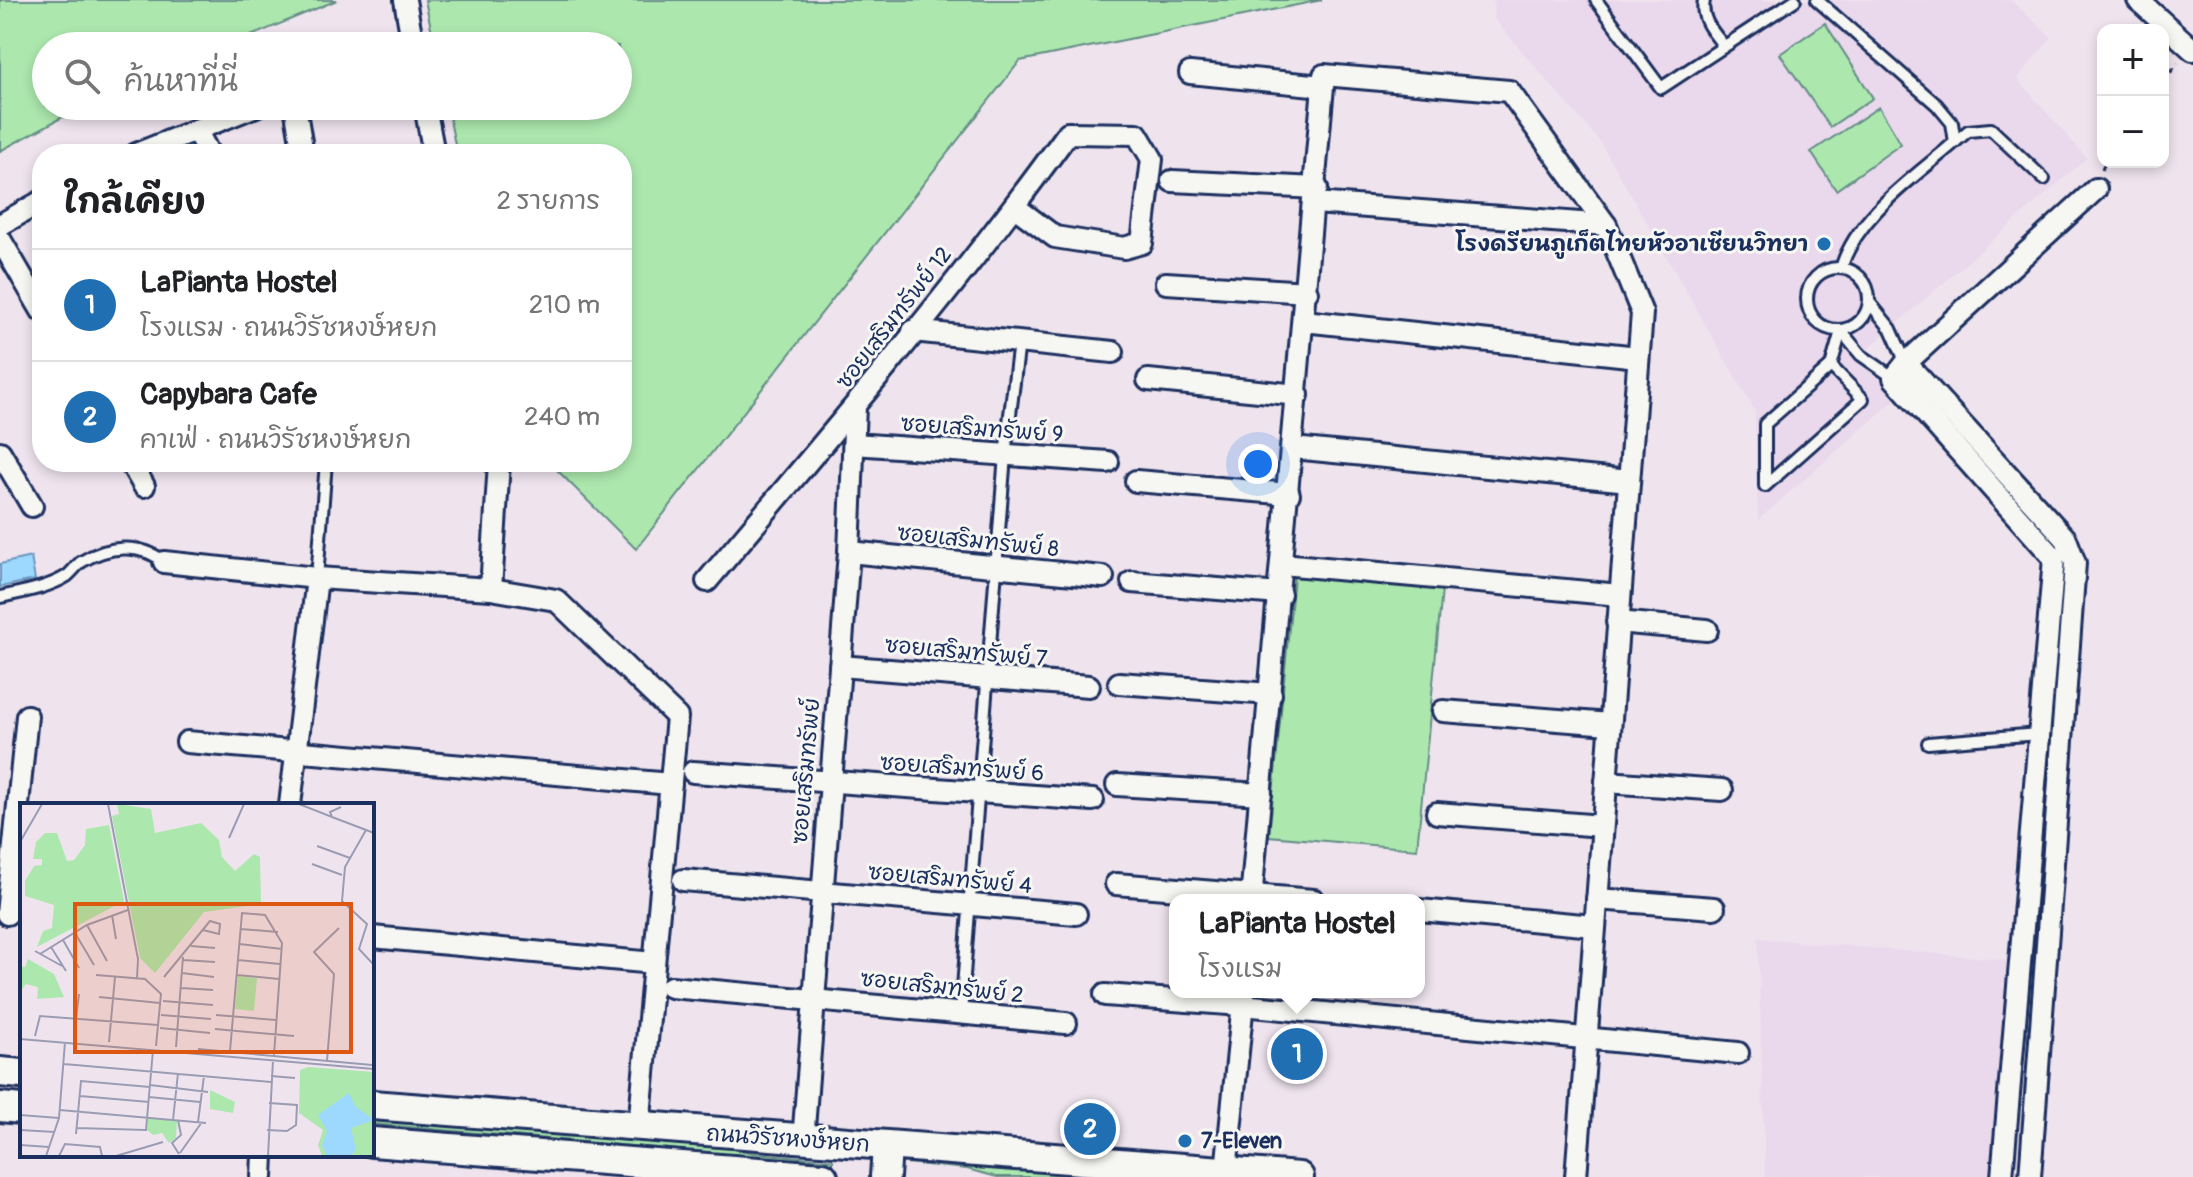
<!DOCTYPE html>
<html lang="th">
<head>
<meta charset="utf-8">
<style>
	body { margin:0; font-family:Pangolin,"Playpen Sans Thai",sans-serif; background:#f6f6f6; color:#202124 }
	.controls { position:absolute; right:24px; top:24px; display:grid; overflow:hidden; border-radius:16px; box-shadow:0 4px 12px #0003 }
	.controls button { width:72px; height:72px; display:grid; place-items:center; padding:0; border:0; border-bottom:2px solid #e0e0e0; background:#fff; color:#202124; font:40px sans-serif }
	.you { position:absolute; left:1258px; top:464px; width:28px; height:28px; margin:-20px; border:6px solid #fff; border-radius:50%; background:#1a73e8; box-shadow:0 0 0 12px #1a73e833 }
	.badge { display:grid; place-items:center; width:52px; height:52px; border-radius:50%; background:#1f6fb2; color:#fff; font-size:26px; font-weight:700 }
	.pin { position:absolute; translate:-50% -50%; border:4px solid #fff; box-shadow:0 2px 8px #0006 }
	.popup { position:absolute; left:1169px; top:894px; width:256px; height:104px; box-sizing:border-box; display:grid; place-content:center; border-radius:16px; background:#fff; filter:drop-shadow(0 2px 6px #0005); font-size:26px; white-space:nowrap; color:#757577 }
	.popup b { font-size:30px; color:#202124 }
	.popup::after { content:''; position:absolute; left:50%; top:100%; margin-left:-16px; border:16px solid transparent; border-top-color:#fff }
	.list { margin:0; padding:0; list-style:none }
	h2 { display:flex; justify-content:space-between; align-items:center; height:104px; margin:0; padding:0 32px; font-size:34px }
	h2 small { font-size:26px; font-weight:400; color:#757577 }
	.list li { display:grid; grid-template-columns:52px 1fr auto; gap:24px; align-items:center; box-sizing:border-box; height:112px; padding:0 32px; border-top:2px solid #e0e0e0 }
	.list b { display:block; font-size:30px; white-space:nowrap }
	.list p { margin:0; font-size:26px; white-space:nowrap; color:#757577 }
	.list em { font-size:26px; font-style:normal; color:#757577 }
	.icon { flex:none; width:44px; height:44px; fill:none; stroke:currentColor; stroke-width:2; stroke-linecap:round; stroke-linejoin:round }
	.map { position:relative; flex:none; width:2193px; height:1177px; overflow:hidden }
	.search { position:absolute; background:#fff; box-shadow:0 4px 12px #0003; left:32px; top:32px; width:600px; height:88px; display:flex; align-items:center; gap:20px; box-sizing:border-box; padding:0 28px; border-radius:44px; color:#757577; font-size:30px }
	.panel { position:absolute; background:#fff; box-shadow:0 4px 12px #0003; left:32px; top:144px; width:600px; height:328px; border-radius:32px }
	.map>svg:first-child { display:block }
	.built { fill:#ead8ec }
	.green { fill:#ace8ae; stroke:#648c86; stroke-width:2 }
	.water { fill:#9dd9fe; stroke:#6995be; stroke-width:2 }
	.lines { fill:none; stroke-linecap:round; stroke-linejoin:round }
	.service-casing { stroke:#1b2f5e; stroke-width:16 }
	.minor-casing { stroke:#1b2f5e; stroke-width:26 }
	.secondary-casing { stroke:#1b2f5e; stroke-width:34 }
	.path { stroke:#1b2f5e; stroke-width:3; stroke-dasharray:6 6; stroke-linecap:butt }
	.service { stroke:#f6f6f2; stroke-width:10 }
	.minor { stroke:#f6f6f2; stroke-width:20 }
	.secondary { stroke:#f6f6f2; stroke-width:28 }
	.poi-dot { fill:#1f6fb2; stroke:#f6f6f2; stroke-width:3 }
	.labels { text-anchor:middle; dominant-baseline:central; stroke-width:6; stroke-linejoin:round; paint-order:stroke }
	.poi-label { font-size:22px; font-weight:bold; fill:#1b2f5e; stroke:#f6f6f2; text-anchor:end }
	.street-label { font-size:22px; fill:#1b2f5e; stroke:#f6f6f2 }
	.inset-road { fill:none; stroke:#9a9cb4; stroke-width:2 }
	.view { fill:#de5710; fill-opacity:0.15; stroke:#de5710; stroke-width:4 }
	.inset-edge { fill:none; stroke:#1b2f5e; stroke-width:4 }
</style>
</head>
<body>
<div class="map">
<svg width="2193" height="1177" viewBox="0 0 2193 1177">
	<rect width="100%" height="100%" fill="#efe4ee"/>
	<filter id="ink" filterUnits="userSpaceOnUse"><feTurbulence type="fractalNoise" baseFrequency=".0125" numOctaves="2"/><feDisplacementMap in="SourceGraphic" scale="16" xChannelSelector="R" yChannelSelector="G"/><feConvolveMatrix kernelMatrix="1 2 1 2 8 2 1 2 1" color-interpolation-filters="sRGB"/></filter>
	<g filter="url(#ink)">
		<g class="built">
			<polygon points="1493,0 2010,0 2052,37 2017,79 2087,158 1862,354 1895,400 1758,520 1755,411 1601,143 1494,19"/>
			<polygon points="1758,938 2008,960 1989,1177 1765,1177"/>
		</g>
		<g class="green">
			<polygon points="0,0 337,0 227,46 46,46 46,106 83,106 0,151"/>
			<polygon points="425,0 1322,0 1020,61 636,549 549,462 622,462 622,154 457,154 447,106 618,106 618,46 435,46"/>
			<polygon points="1825,23 1873,98 1830,127 1780,54"/>
			<polygon points="1879,107 1901,144 1836,190 1811,152"/>
			<polygon points="1294,576 1442,590 1417,849 1269,836"/>
			<polygon points="372,1114 700,1143 755,1153 833,1160 833,1163 372,1124"/>
			<polygon points="898,1158 1114,1177 997,1177 967,1169 897,1162"/>
		</g>
		<polygon class="water" points="31,557 35,580 0,587 0,564"/>
		<g class="lines">
			<defs>
				<g id="service">
					<polyline points="1596,0 1661,88 1795,0"/>
					<path d="M1704,0c-4,19 9,32 20,46"/>
					<path d="M1817,0l120,105 15,18 3,19c-41,36 -97,72 -114,126"/>
					<polyline points="1955,142 1968,131 1991,129 2044,179"/>
					<circle cx="1838" cy="299" r="31"/>
					<polyline points="1870,303 1891,329 1906,363"/>
					<polyline points="1841,331 1861,355 1894,378"/>
					<polyline points="1831,366 1863,399 1765,486 1765,424 1831,366 1841,331"/>
					<polyline points="317,578 326,462"/>
					<path d="M0,597c22,-5 48,-9 67,-21 5,-4 9,-10 14,-14 26,-16 59,-20 83,0"/>
					<polyline points="1928,743 2038,734"/>
					<polyline points="961,1013 1005,455 1019,342"/>
				</g>
				<g id="minor">
					<polyline points="405,0 413,46"/>
					<polyline points="2138,0 2193,50"/>
					<polyline points="1190,73 1323,86"/>
					<polyline points="295,106 303,154"/>
					<polyline points="425,106 434,154"/>
					<polyline points="196,130 209,154"/>
					<polyline points="136,154 256,106"/>
					<polyline points="1172,181 1317,188"/>
					<polyline points="1315,203 1606,225"/>
					<polyline points="0,225 42,201"/>
					<polyline points="0,239 42,311"/>
					<polyline points="1166,283 1307,292"/>
					<polyline points="1304,321 1638,357"/>
					<polyline points="913,331 1113,352"/>
					<polyline points="1906,363 2066,539 2075,563 2030,1177"/>
					<polyline points="1148,380 1298,395"/>
					<polyline points="854,444 1108,462"/>
					<polyline points="1293,448 1629,481"/>
					<polyline points="0,452 32,506"/>
					<polyline points="130,462 144,486"/>
					<polyline points="1136,481 1289,494"/>
					<polyline points="849,552 1103,577"/>
					<polyline points="164,562 317,578 491,589 556,600 677,717 639,1127"/>
					<polyline points="1282,564 1620,595"/>
					<path d="M707,581c124,-146 248,-292 361,-448l69,1 15,25 -10,84 -18,5 -69,-11 -40,-30"/>
					<polyline points="1132,582 1280,594"/>
					<polyline points="491,589 499,462"/>
					<polyline points="1617,622 1707,630"/>
					<polyline points="840,666 1089,686"/>
					<polyline points="1119,683 1271,694"/>
					<polyline points="1443,711 1610,724"/>
					<polyline points="187,742 671,784"/>
					<polyline points="693,772 1093,800"/>
					<polyline points="1606,782 1722,790"/>
					<polyline points="1117,785 1261,794"/>
					<polyline points="290,805 317,578"/>
					<polyline points="1437,813 1602,826"/>
					<polyline points="683,880 1076,914"/>
					<polyline points="1116,884 1314,900"/>
					<polyline points="1597,899 1714,908"/>
					<polyline points="1251,900 1324,75 1509,91 1606,225 1642,313 1576,1177"/>
					<polyline points="1419,910 1594,926"/>
					<polyline points="7,914 27,716"/>
					<polyline points="372,937 654,963"/>
					<polyline points="671,987 1066,1023"/>
					<polyline points="1105,995 1242,1005 1738,1053"/>
					<polyline points="803,1141 849,552 855,406"/>
					<polyline points="1226,1171 1244,992"/>
					<polyline points="262,1177 263,1155"/>
					<polyline points="2002,1177 2054,558 1894,378 1906,363 2096,189"/>
				</g>
				<g id="secondary">
					<polyline points="0,1072 22,1074"/>
					<polyline points="372,1105 1299,1177"/>
					<polyline points="0,1107 22,1109"/>
					<polyline points="372,1142 823,1177"/>
					<polyline points="885,1177 887,1147"/>
				</g>
			</defs>
			<use href="#service" class="service-casing"/>
			<use href="#minor" class="minor-casing"/>
			<use href="#secondary" class="secondary-casing"/>
			<g class="path">
				<polyline points="2163,82 2178,63"/>
				<polyline points="2102,170 2105,162"/>
			</g>
			<use href="#service" class="service"/>
			<use href="#minor" class="minor"/>
			<use href="#secondary" class="secondary"/>
		</g>
	</g>
	<g class="poi-dot">
		<circle cx="1824" cy="244" r="8"/>
		<circle cx="1185" cy="1141" r="8"/>
	</g>
	<g class="labels">
		<g class="poi-label">
			<text x="1808" y="244">โรงดรียนภูเก็ตไทยหัวอาเซียนวิทยา</text>
			<text x="1201" y="1141" text-anchor="start">7-Eleven</text>
		</g>
		<g class="street-label">
			<text transform="translate(894 318) rotate(-52)">ซอยเสริมทรัพย์ 12</text>
			<text transform="translate(982 429) rotate(4)">ซอยเสริมทรัพย์ 9</text>
			<text transform="translate(978 541) rotate(6)">ซอยเสริมทรัพย์ 8</text>
			<text transform="translate(966 652) rotate(5)">ซอยเสริมทรัพย์ 7</text>
			<text transform="translate(962 768) rotate(4)">ซอยเสริมทรัพย์ 6</text>
			<text transform="translate(806 771) rotate(-85)">ซอยเสริมทรัพย์</text>
			<text transform="translate(950 879) rotate(5)">ซอยเสริมทรัพย์ 4</text>
			<text transform="translate(942 987) rotate(6)">ซอยเสริมทรัพย์ 2</text>
			<text transform="translate(788 1139) rotate(4)">ถนนวิรัชหงษ์หยก</text>
		</g>
	</g>
	<g transform="translate(20 803)">
		<rect width="354" height="354" fill="#efe4ee"/>
		<path d="M97,1l34,5 4,24 46,-10 18,17 3,17 13,14 19,-17 6,3 1,47 -57,8 -49,61 -15,-15 -28,-142 7,-2zM89,22l15,76 -87,46 6,-16 9,-3 2,-23 -29,-9v-15l9,-15 8,-1v-6h-9l3,-17 9,-9h12l10,28 7,-1 11,-15 1,-16zM8,156l26,15 10,23 -27,2 1,-12 -12,-3 -6,8v-26l5,1zM218,173l19,2 -3,33 -19,-2zM288,264l66,5v84h-52l-4,-11 5,-15 -24,-17 1,-43zM190,287l25,12 -2,11 -23,-4zM128,315l29,3 -1,17 -7,5 -7,-10 -9,2 -6,-5z" fill="#ace8ae"/>
		<path d="M329,290l6,13 19,14 -23,8 5,21 -5,7h-24l-5,-11 5,-14 -9,-16z" fill="#9dd9fe"/>
		<path class="inset-road" d="M88,1l30,155 -1,19M279,1l33,13 -2,-5 11,-5M312,14l42,16M346,27l-21,37 -3,34 25,23 -8,25 15,16M209,35l15,-34M0,39l22,-38M297,43l33,12M292,61l30,11M92,112l4,24M67,122l20,36M221,126l37,3M55,130l19,32M43,137l16,28M220,141l42,5M171,143l24,2M31,144l15,24M15,148l27,15M20,151l47,-29 41,-15M163,157l32,2M218,157l42,4M162,170l32,4M76,172l49,4 16,15 -5,52M217,172l42,4M144,174l46,-56 10,3 -1,10 -16,-4M161,185l32,2M79,194l61,6M143,198l50,4M141,212l50,4M196,212l60,5M56,216l3,-25M140,225l50,5M195,226l79,7M15,233l5,-20 118,9M0,236l354,30M89,239l6,-65M156,244l7,-90M178,246l174,16M210,248l12,-138 23,2 17,28 -8,112M307,258l7,-87 -20,-22 25,-24M44,261l207,18M251,273l24,2M130,282l58,7M60,293l69,6M129,294l51,5M40,307l146,13M0,312l39,3M153,317l5,-47M158,317l3,15 -9,8 7,11M178,319l6,-46M57,325l69,2 7,-80M0,327l35,2M247,327l20,1 9,-6 1,-20 -28,-2M56,331l5,-53 69,6M0,342l29,2M160,350l22,-31M26,353l13,-38 6,-76M39,353l6,-12 35,3 2,9M96,353l47,-14M248,353l5,-96"/>
		<path class="view" d="M55,101h276v148h-276z"/>
		<rect width="354" height="354" class="inset-edge"/>
	</g>
</svg>
<div class="controls">
<button>+</button>
<button>−</button>
</div>
<div class="you"></div>
<div class="pin badge" style="left:1297px;top:1054px">1</div>
<div class="popup"><b>LaPianta Hostel</b>โรงแรม</div>
<div class="pin badge" style="left:1090px;top:1129px">2</div>
<div class="search"><svg class="icon" aria-label="search" viewBox="0 0 24 24"><circle cx="10" cy="10" r="6"/><path d="M15 15l6 6"/></svg>ค้นหาที่นี่</div>
<section class="panel">
<h2>ใกล้เคียง<small>2 รายการ</small></h2>
<ul class="list">
<li><span class="badge">1</span><div><b>LaPianta Hostel</b><p>โรงแรม · ถนนวิรัชหงษ์หยก</p></div><em>210 m</em></li>
<li><span class="badge">2</span><div><b>Capybara Cafe</b><p>คาเฟ่ · ถนนวิรัชหงษ์หยก</p></div><em>240 m</em></li>
</ul>
</section>
</div>
</body>
</html>
